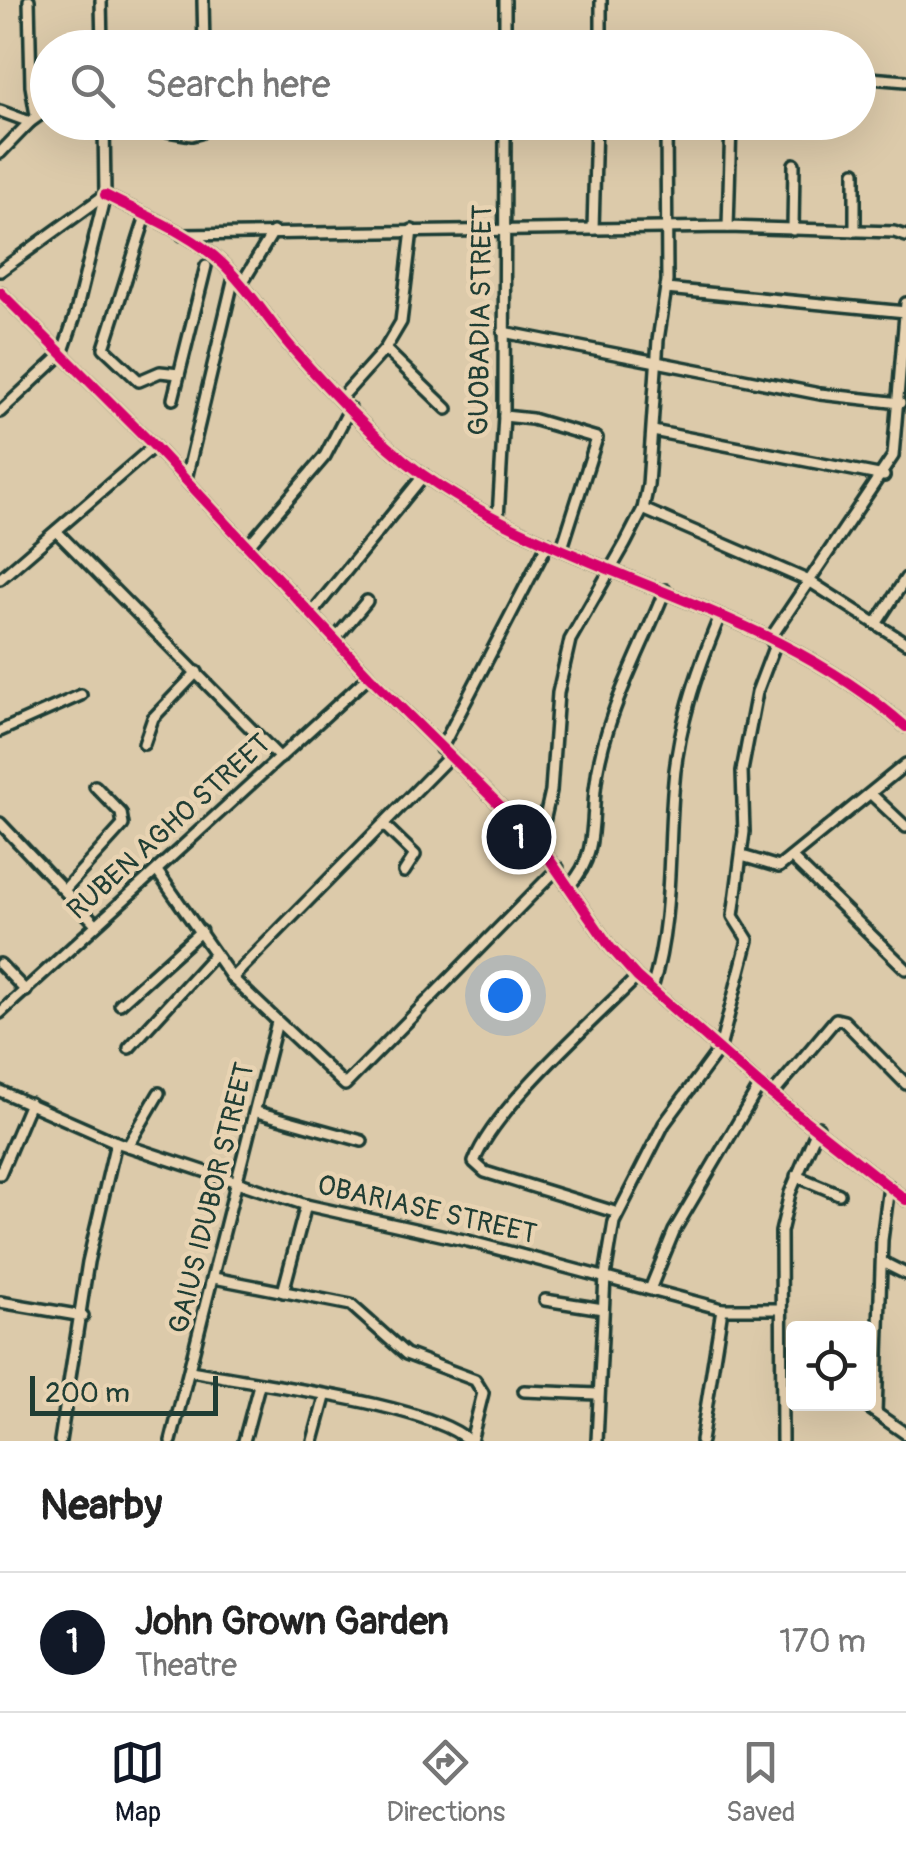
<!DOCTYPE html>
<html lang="en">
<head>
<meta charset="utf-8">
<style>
	body { margin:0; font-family:Pangolin,sans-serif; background:#f6f6f6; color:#222 }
	.controls { position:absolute; right:30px; bottom:30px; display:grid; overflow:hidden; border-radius:10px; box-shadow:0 10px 40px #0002 }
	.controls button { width:90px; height:90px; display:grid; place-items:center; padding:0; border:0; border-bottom:2px solid #e0e0e0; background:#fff; color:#222; font:50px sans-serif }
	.scale { position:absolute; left:30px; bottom:25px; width:188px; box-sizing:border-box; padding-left:10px; border:5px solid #1f3d34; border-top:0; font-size:28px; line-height:35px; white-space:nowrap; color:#1f3d34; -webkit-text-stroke:8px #e8d3b2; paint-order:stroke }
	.you { position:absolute; left:505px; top:995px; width:35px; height:35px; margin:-25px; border:8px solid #fff; border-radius:50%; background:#1a73e8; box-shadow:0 0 0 15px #1a73e833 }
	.badge { display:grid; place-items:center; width:65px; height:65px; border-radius:50%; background:#111827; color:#fff; font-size:32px; font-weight:700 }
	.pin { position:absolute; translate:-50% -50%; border:5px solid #fff; box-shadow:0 2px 10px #0006 }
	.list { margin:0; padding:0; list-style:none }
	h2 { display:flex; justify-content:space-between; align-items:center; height:130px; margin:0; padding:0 40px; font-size:42px }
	h2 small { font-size:32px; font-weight:400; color:#767676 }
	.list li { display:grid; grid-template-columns:65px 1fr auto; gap:30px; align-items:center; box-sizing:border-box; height:140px; padding:0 40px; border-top:2px solid #e0e0e0 }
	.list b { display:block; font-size:38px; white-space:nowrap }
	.list p { margin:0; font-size:32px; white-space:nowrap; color:#767676 }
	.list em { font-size:32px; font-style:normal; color:#767676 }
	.icon { flex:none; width:55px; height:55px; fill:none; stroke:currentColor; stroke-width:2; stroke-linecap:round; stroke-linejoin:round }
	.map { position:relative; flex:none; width:906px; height:1441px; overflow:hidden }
	.search { position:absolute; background:#fff; box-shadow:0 10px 40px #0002; left:30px; right:30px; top:30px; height:110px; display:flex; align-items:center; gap:25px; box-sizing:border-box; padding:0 35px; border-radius:55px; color:#767676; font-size:38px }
	.sheet { height:270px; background:#fff }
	nav { display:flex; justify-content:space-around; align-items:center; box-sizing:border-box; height:140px; border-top:2px solid #e0e0e0; background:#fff; font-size:28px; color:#767676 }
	nav a { display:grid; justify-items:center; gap:5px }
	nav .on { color:#111827 }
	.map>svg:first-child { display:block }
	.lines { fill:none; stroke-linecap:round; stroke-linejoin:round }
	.minor-casing { stroke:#1f3d34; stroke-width:16 }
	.minor { stroke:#e8d3b2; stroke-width:9 }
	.cycleway-casing { stroke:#e8d3b2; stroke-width:16 }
	.cycleway { stroke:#d6006c; stroke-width:10 }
	.labels { text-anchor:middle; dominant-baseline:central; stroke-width:9; stroke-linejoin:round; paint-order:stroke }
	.street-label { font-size:28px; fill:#1f3d34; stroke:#e8d3b2 }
</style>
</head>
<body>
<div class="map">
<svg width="906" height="1441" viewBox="0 0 906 1441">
	<rect width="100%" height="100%" fill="#dccaaa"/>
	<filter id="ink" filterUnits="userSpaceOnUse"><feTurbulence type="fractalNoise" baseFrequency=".01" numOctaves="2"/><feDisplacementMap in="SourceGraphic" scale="20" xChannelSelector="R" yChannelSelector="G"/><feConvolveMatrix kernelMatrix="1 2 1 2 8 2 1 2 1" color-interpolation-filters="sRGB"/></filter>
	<g filter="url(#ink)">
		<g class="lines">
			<defs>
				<g id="minor">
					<polyline points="29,0 31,86 36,115"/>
					<polyline points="101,0 102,48"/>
					<polyline points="203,0 204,48"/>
					<polyline points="505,48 505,0"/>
					<polyline points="601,48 601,0"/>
					<polyline points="858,77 906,81"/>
					<polyline points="0,111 30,122 48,109"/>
					<polyline points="114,122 192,135 200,133 204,122"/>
					<polyline points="0,153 30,122"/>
					<path d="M105,195c39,20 87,39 118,69 26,25 45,56 68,83 39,44 83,92 131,127 149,105 346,129 484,253"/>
					<polyline points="146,216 104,348 139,381 160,372 179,374"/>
					<polyline points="728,227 731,122"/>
					<polyline points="593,229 596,122"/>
					<polyline points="793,230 794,164"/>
					<polyline points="855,231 855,172"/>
					<polyline points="182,235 728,227 894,232 906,236"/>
					<polyline points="0,271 105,195"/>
					<polyline points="241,285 273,232"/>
					<polyline points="666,289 906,312"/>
					<polyline points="0,292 154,446 369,676 539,844 610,947 637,977 760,1085 906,1200"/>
					<polyline points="503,332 820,394 900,403"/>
					<polyline points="385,349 447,409"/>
					<polyline points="341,398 385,349 401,322 412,230"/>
					<polyline points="173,399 206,266"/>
					<polyline points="0,412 62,354 75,316 105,195 104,122"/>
					<polyline points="504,416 532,419 597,438 562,548"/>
					<polyline points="653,431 884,476"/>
					<polyline points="186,479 234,277"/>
					<polyline points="643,509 809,581 906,643"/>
					<polyline points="498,518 504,416 505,122"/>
					<polyline points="56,531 280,758"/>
					<polyline points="248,546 325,456 350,408"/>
					<polyline points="0,579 154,446"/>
					<polyline points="312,613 424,475"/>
					<polyline points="876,624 906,578"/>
					<polyline points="335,639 367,601"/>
					<polyline points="770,639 893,456 906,303"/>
					<polyline points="0,731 81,695"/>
					<polyline points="144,744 153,718 197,672"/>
					<polyline points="441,749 548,543"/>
					<polyline points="871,794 906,827"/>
					<polyline points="0,823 95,923"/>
					<polyline points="384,825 415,855 404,872"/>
					<polyline points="539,844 551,791 558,693 570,640 625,544 643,509 648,485 658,340 667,281 666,122"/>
					<polyline points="742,856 779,867 906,764"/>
					<polyline points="792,858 906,969"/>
					<polyline points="157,871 232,978 345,1085 558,868"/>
					<path d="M570,885c26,-26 22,-61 25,-95 7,-72 44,-134 70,-200"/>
					<polyline points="65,889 123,825 121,813 95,786"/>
					<polyline points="0,964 26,991"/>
					<polyline points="232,978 449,757"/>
					<path d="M652,989c20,-66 16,-129 21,-197 4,-63 23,-119 47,-176"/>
					<polyline points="120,1004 201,931"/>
					<polyline points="0,1013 369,676"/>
					<polyline points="129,1048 213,956"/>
					<polyline points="0,1091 116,1142 306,1205 468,1241 722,1309 780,1309"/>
					<polyline points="773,1094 836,1019 844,1021 906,1084"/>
					<polyline points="257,1112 362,1141"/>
					<polyline points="128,1146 159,1093"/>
					<polyline points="0,1174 30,1103"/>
					<polyline points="796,1176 839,1194"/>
					<path d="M618,1213l-133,-41 -11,-10c20,-54 120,-142 163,-185"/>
					<polyline points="882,1262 906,1274"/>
					<polyline points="214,1278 351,1305 406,1354 475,1380 483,1393 471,1441"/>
					<polyline points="651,1287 674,1231 760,1085"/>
					<polyline points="283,1292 306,1205"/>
					<polyline points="545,1300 603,1309"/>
					<polyline points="0,1302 83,1316"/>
					<path d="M191,1371c59,12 241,33 278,70"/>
					<polyline points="524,1391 597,1394"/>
					<polyline points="863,1404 906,1434"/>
					<polyline points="876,1413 882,1240 889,1186"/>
					<polyline points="60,1441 88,1262 116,1142"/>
					<polyline points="171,1441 277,1022"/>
					<polyline points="244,1441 259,1385"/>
					<polyline points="313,1441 325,1397"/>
					<polyline points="597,1441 605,1276 614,1222 664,1124 720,1048 748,940 733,916 744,832 742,771 757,692 776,642"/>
					<polyline points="701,1441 722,1309"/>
					<polyline points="782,1441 781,1232 790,1193 818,1127"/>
				</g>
			</defs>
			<use href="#minor" class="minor-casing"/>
			<use href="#minor" class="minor"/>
			<defs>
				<g id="cycleway">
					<path d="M105,195c39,20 87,39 118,69 26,25 45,56 68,83 39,44 83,92 131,127 149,105 346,129 484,253"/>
					<polyline points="0,292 154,446 369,676 539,844 610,947 637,977 760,1085 906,1200"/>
				</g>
			</defs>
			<use href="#cycleway" class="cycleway-casing"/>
			<use href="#cycleway" class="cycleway"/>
		</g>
	</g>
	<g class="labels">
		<g class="street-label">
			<text transform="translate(481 320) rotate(-89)">GUOBADIA STREET</text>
			<text transform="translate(169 827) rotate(-42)">RUBEN AGHO STREET</text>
			<text transform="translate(212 1198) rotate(-76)">GAIUS IDUBOR STREET</text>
			<text transform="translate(427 1210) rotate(13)">OBARIASE STREET</text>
		</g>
	</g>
</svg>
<div class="controls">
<button><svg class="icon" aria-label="locate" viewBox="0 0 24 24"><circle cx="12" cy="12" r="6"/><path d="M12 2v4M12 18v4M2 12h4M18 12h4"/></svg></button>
</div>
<div class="scale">200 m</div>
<div class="you"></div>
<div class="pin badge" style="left:519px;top:837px">1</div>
<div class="search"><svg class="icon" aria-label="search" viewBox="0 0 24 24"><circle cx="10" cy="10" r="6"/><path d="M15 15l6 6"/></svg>Search here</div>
</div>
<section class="sheet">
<h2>Nearby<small></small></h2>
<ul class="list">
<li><span class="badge">1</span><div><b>John Grown Garden</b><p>Theatre</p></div><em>170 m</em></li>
</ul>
</section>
<nav>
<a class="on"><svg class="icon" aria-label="map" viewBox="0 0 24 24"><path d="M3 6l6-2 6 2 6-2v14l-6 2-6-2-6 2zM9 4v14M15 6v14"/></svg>Map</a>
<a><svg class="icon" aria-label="directions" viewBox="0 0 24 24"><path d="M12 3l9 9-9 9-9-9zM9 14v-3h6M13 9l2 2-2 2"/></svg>Directions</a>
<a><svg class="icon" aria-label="saved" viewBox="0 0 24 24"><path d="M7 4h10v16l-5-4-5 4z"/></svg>Saved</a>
</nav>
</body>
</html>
